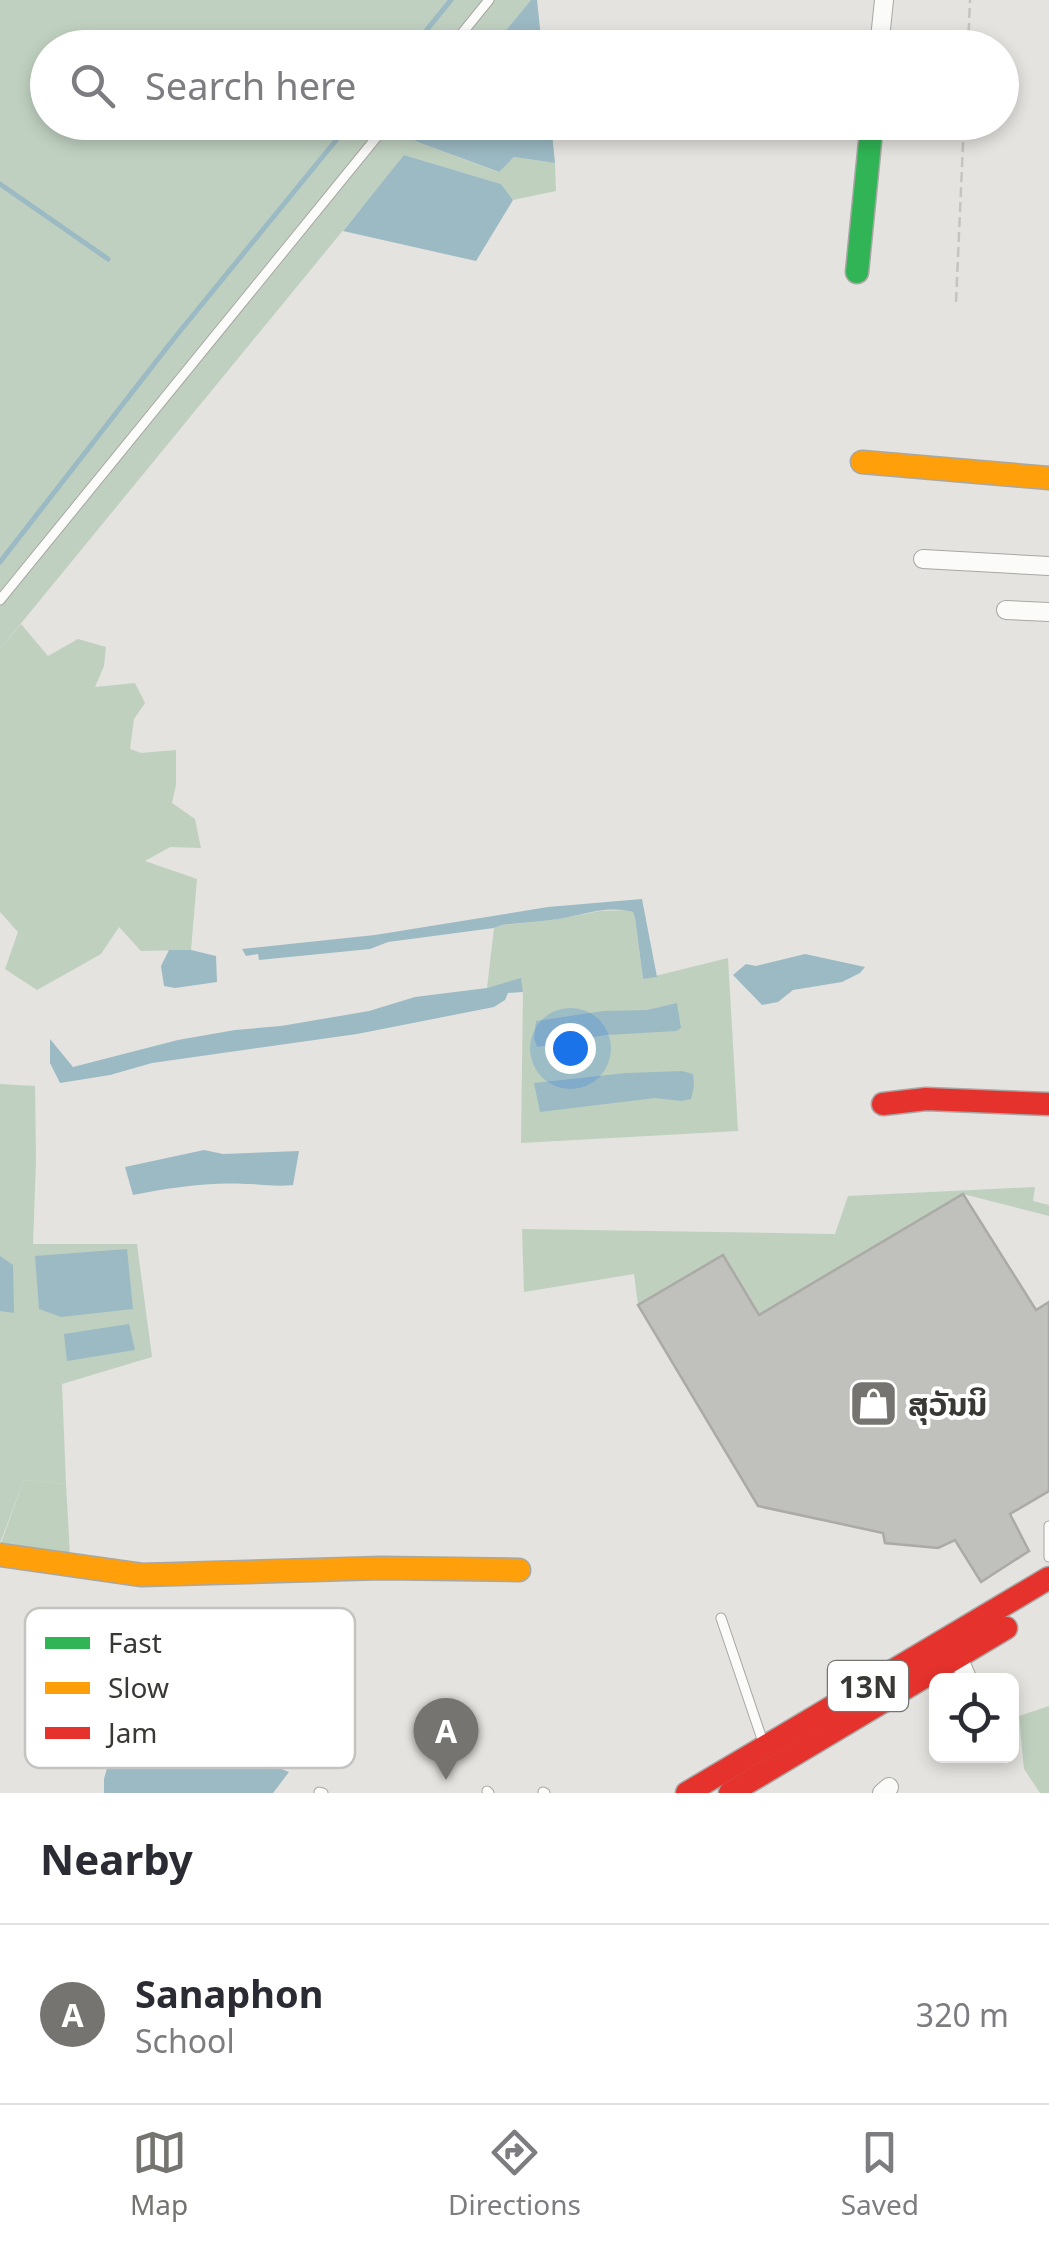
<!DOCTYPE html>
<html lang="en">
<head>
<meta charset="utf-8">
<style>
	body { margin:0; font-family:"Noto Sans","Noto Sans Lao",sans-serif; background:#f7f7f7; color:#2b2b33 }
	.controls { position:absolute; right:30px; bottom:30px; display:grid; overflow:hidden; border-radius:15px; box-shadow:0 5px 15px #0003 }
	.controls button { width:90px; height:90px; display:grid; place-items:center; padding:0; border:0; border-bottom:2px solid #e1e1e2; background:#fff; color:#2b2b33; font:50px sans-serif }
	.you { position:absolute; left:570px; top:1048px; width:35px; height:35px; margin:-25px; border:8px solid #fff; border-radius:50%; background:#1a73e8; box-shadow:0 0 0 15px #1a73e833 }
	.badge { display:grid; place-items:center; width:65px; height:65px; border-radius:50%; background:#757470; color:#fff; font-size:32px; font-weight:700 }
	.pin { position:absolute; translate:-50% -82px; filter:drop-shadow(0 2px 5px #0008) }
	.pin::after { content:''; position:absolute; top:52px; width:35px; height:30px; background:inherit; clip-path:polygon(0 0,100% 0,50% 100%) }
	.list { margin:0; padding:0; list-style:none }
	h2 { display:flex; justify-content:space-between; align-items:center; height:130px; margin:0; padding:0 40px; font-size:42px }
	h2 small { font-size:32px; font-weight:400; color:#7c7c81 }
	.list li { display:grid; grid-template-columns:65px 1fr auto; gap:30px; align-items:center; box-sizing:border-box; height:180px; padding:0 40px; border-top:2px solid #e1e1e2 }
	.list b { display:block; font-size:38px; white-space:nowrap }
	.list p { margin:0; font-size:32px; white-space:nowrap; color:#7c7c81 }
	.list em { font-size:32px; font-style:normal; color:#7c7c81 }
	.icon { flex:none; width:55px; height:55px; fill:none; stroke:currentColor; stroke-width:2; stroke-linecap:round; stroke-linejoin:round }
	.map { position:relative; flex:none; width:1049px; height:1793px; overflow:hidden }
	.search { position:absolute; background:#fff; box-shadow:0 5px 15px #0003; left:30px; right:30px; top:30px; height:110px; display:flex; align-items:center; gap:25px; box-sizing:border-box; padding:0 35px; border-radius:55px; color:#7c7c81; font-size:38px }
	.sheet { height:310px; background:#fff }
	nav { display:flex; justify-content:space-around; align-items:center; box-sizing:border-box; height:140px; border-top:2px solid #e1e1e2; background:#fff; font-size:28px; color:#7c7c81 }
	nav a { display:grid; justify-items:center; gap:5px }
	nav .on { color:#757470 }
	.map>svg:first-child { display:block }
	.green { fill:#bfd0c0 }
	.forest { fill:#bfd0bf }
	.water { fill:#9cbac4 }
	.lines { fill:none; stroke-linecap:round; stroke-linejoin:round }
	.stream { stroke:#9cbac4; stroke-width:5 }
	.building { fill:#c0c0bd; stroke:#abaaa7; stroke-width:2.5 }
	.lane-casing { stroke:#a8a7a4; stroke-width:11 }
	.street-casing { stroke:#a8a7a4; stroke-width:20 }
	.fast-casing { stroke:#a8a7a4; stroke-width:25 }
	.slow-casing { stroke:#a8a7a4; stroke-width:25 }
	.jam-casing { stroke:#a8a7a4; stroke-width:25 }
	.path { stroke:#c4c4c3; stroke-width:2.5; stroke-dasharray:10 5; stroke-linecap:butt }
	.lane { stroke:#fbfbfa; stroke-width:9 }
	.street { stroke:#fbfbfa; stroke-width:18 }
	.fast { stroke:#30b455; stroke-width:22 }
	.slow { stroke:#ff9f0a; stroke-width:22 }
	.jam { stroke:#e5322d; stroke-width:22 }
	.labels { text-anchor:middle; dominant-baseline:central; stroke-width:8; stroke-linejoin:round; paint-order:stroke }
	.shield { fill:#fff; stroke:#747472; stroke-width:2.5 }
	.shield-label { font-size:30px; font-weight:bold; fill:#393835 }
	.poi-label { font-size:32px; font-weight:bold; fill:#393835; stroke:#fff; text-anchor:start }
	.key { fill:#fff; stroke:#c4c3c2; stroke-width:2.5 }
	.key-label { font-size:28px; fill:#393835 }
</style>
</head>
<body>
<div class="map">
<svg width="1049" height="1793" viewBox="0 0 1049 1793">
	<rect width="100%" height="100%" fill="#e4e3df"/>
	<g class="green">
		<polygon points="0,0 531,0 492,47 48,48 48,122 431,123 0,649"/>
		<polygon points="0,1084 35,1086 36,1161 33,1244 137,1244 152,1357 62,1384 66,1484 24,1480 0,1543"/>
	</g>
	<g class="forest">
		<polygon points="415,141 498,172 514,157 555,163 556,191 513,200 501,184 404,155"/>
		<polygon points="21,624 48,656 78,639 106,647 104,666 95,687 135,683 145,703 134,719 130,749 141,753 176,750 176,785 172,803 195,819 201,848 170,847 145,861 197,879 191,950 141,951 119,927 101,954 37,990 5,969 18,932 0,912 0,649"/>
		<polygon points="625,910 633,912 635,918 643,979 728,958 738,1131 521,1143 523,992 521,979 487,988 494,928 502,925 552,920 600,911"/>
		<polygon points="1035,1187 1033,1201 1049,1205 1049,1216 963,1194 759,1315 723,1255 638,1305 634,1274 524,1292 522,1229 835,1234 848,1196"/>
		<polygon points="24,1480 66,1484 70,1555 1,1543"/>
		<polygon points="1049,1706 1049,1793 1040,1793 1024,1769 1019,1716"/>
	</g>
	<g class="water">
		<polygon points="531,0 537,0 542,47 492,47"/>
		<polygon points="431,123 551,123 555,163 514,157 499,172 415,141"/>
		<polygon points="404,155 501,184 513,200 476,261 343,231"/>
		<path d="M642,899l15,78 -14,2 -8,-61 -2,-6c-26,-8 -56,5 -82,8 -16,2 -33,3 -49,5l-8,3 -106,14 -18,7 -111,11 -1,-6 -12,2 -4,-7 133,-14 173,-28z"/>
		<polygon points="169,950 191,950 216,956 217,982 175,988 164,986 161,966"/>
		<polygon points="805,954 865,967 860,973 842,982 793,990 778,1002 762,1005 733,975 746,964 756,966"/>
		<polygon points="521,978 523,992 508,993 505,1000 494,1007 357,1034 152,1063 110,1075 60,1083 50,1063 50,1039 73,1067 178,1040 235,1030 281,1026 369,1011 415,997 487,988"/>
		<polygon points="677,1003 681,1028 676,1031 606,1035 537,1047 534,1038 536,1021 603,1011 647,1010"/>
		<polygon points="682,1071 693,1074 694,1086 691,1099 681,1101 655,1098 540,1112 534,1083 626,1073"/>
		<path d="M204,1150l19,4 76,-3 -6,34c-17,2 -31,-1 -48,-1 -38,-2 -75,4 -112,11l-8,-28z"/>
		<polygon points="127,1249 133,1309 61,1317 39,1309 35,1256"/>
		<polygon points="0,1256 13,1265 14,1313 0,1311"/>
		<polygon points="129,1324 135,1350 67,1361 64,1334"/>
		<polygon points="206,1744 246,1755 289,1772 273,1793 104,1793 104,1779 112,1751 131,1745"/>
	</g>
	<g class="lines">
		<g class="stream">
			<polyline points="412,48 451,0"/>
			<polyline points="0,184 108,259"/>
			<polyline points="0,562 176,336 351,122"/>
		</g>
	</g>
	<polygon class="building" points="963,1194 1036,1310 1049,1302 1049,1491 1010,1514 1029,1551 981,1582 955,1540 938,1548 885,1543 883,1533 758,1506 638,1305 723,1255 759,1315"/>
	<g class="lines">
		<defs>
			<g id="lane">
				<polyline points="450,48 489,0"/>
				<polyline points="0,600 389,122"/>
				<polyline points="1049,1526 1049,1557"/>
				<polyline points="721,1618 762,1739"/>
				<polyline points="487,1791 489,1793"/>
				<polyline points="319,1792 323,1793"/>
				<polyline points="543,1792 545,1793"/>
			</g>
			<g id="street">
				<polyline points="879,48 884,0"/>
				<polyline points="923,559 1049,566"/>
				<polyline points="1006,610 1049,612"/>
				<polyline points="958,1657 968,1680"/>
				<polyline points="882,1793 889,1787"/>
			</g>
			<polyline id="fast" points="857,272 872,122"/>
			<g id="slow">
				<polyline points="862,462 1049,478"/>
				<polyline points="0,1555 142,1575 381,1568 519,1570"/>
			</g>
			<g id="jam">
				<polyline points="883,1104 926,1099 1049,1104"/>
				<polyline points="687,1793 1049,1578"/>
				<polyline points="730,1793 1006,1628"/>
			</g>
		</defs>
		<use href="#lane" class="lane-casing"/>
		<use href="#street" class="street-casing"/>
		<use href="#fast" class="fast-casing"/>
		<use href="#slow" class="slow-casing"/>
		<use href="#jam" class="jam-casing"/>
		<g class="path">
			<polyline points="968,48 970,0"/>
			<polyline points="956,302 964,122"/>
		</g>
		<use href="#lane" class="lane"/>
		<use href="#street" class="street"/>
		<use href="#fast" class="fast"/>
		<use href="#slow" class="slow"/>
		<use href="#jam" class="jam"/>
	</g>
	<defs>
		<symbol id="shop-square" viewBox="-11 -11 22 22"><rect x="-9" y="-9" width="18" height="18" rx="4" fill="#757470" stroke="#fff"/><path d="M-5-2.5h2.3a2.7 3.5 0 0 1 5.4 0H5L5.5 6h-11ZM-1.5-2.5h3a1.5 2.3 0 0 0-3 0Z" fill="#fff"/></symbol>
	</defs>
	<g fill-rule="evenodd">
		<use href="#shop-square" x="846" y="1376" width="55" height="55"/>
	</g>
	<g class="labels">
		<rect class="shield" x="828" y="1661" width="80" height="50" rx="8"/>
		<g class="shield-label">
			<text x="868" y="1686">13N</text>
		</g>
		<g class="poi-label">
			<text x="908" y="1403">ສຸວັນນິ</text>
		</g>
	</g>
	<rect x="25" y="1608" width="330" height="160" rx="15" class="key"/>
	<rect x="45" y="1637" width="45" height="12" fill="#30b455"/>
	<rect x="45" y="1682" width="45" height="12" fill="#ff9f0a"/>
	<rect x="45" y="1727" width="45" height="12" fill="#e5322d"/>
	<g class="key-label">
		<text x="108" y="1653">Fast</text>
		<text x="108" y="1698">Slow</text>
		<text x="108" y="1743">Jam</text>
	</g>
</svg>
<div class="controls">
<button><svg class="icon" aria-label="locate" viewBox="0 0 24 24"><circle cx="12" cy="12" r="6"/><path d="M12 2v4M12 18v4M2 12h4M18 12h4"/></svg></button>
</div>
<div class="you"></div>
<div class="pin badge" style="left:446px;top:1780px">A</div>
<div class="search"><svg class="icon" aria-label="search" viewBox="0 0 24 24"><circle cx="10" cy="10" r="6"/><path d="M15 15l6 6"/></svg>Search here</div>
</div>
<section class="sheet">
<h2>Nearby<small></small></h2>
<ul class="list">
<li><span class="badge">A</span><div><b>Sanaphon</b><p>School</p></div><em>320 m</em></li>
</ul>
</section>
<nav>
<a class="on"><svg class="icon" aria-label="map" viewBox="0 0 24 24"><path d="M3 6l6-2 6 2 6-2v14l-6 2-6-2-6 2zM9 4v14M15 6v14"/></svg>Map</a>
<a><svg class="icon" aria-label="directions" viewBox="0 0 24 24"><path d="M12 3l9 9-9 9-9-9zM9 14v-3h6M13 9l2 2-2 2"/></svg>Directions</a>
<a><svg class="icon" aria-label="saved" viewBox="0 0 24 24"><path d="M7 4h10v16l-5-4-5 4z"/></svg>Saved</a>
</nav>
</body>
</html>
